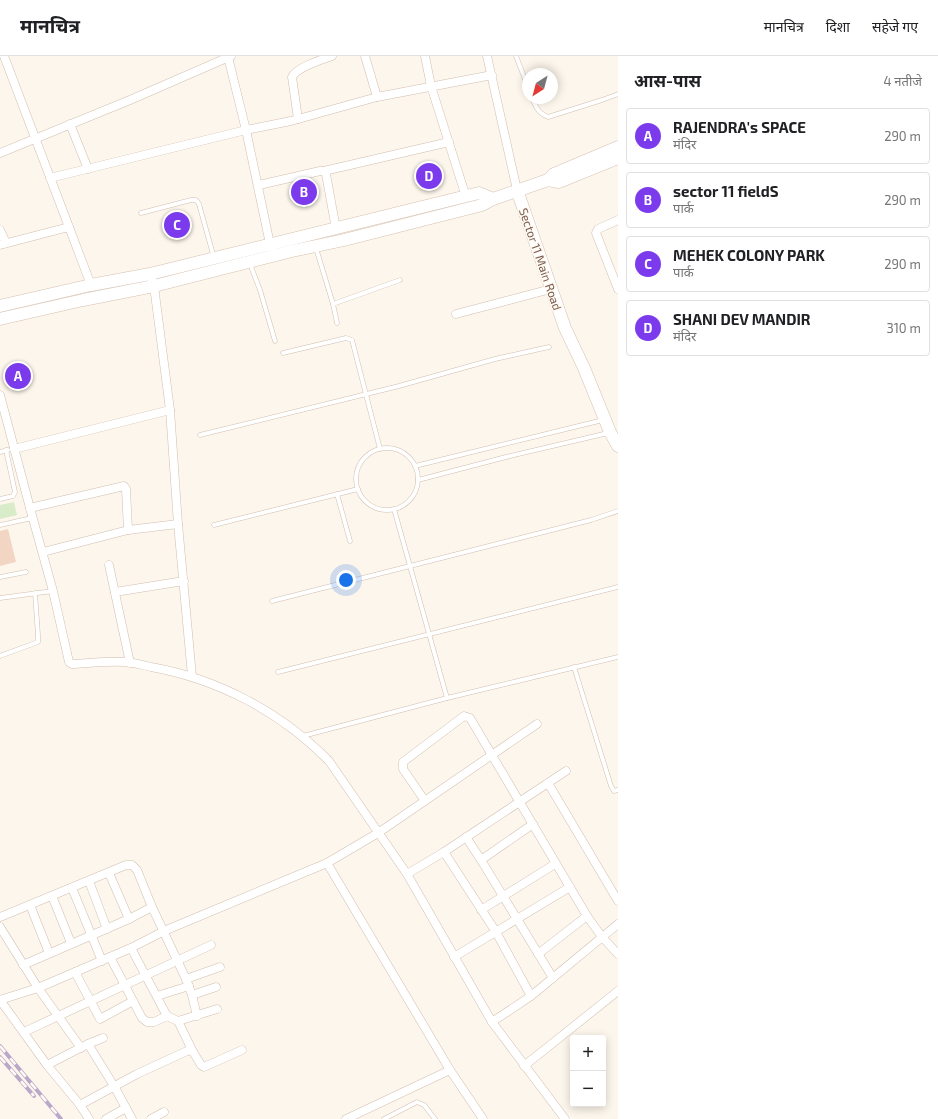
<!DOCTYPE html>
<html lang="hi">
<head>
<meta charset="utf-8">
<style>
	body { margin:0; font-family:"Exo 2","Noto Sans Devanagari",sans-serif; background:#f6f6f6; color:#202124 }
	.controls { position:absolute; right:12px; bottom:12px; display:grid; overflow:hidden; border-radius:4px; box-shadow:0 2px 10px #0003 }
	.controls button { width:36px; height:36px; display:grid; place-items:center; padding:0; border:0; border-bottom:1px solid #e0e0e0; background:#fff; color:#202124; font:20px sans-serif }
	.compass { position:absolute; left:522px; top:12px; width:36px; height:36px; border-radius:50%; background:#fff; box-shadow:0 2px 10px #0003; rotate:216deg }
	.you { position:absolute; left:346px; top:524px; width:14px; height:14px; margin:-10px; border:3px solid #fff; border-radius:50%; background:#1a73e8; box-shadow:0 0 0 6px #1a73e833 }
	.badge { display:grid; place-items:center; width:26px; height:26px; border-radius:50%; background:#7c3aed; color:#fff; font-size:13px; font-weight:700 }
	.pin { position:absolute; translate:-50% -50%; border:2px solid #fff; box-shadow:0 1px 4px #0006 }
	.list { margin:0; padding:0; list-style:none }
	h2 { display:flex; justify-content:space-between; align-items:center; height:52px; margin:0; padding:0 16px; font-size:17px }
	h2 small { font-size:13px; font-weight:400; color:#757577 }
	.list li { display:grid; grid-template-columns:26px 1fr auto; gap:12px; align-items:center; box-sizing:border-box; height:56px; margin:0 8px 8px; padding:0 8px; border:1px solid #e0e0e0; border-radius:4px }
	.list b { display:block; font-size:15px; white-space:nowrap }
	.list p { margin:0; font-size:13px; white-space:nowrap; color:#757577 }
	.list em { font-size:13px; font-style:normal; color:#757577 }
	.map { position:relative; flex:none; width:618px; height:1063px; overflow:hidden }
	header { display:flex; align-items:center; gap:24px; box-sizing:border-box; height:56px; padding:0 20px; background:#fff; border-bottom:1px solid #e0e0e0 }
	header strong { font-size:19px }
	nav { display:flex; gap:22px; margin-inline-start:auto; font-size:14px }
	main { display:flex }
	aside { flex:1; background:#fff }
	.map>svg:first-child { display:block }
	.green { fill:#d8ecc9 }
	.building { fill:#f3d5c3 }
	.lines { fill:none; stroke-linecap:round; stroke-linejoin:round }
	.lane-casing { stroke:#d1beb0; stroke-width:5 }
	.street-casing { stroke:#d1beb0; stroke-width:9 }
	.secondary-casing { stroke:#d6c0b0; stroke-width:13 }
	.lane { stroke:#fff; stroke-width:4 }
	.street { stroke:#fff; stroke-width:8 }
	.secondary { stroke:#fff; stroke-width:12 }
	.rail-casing { stroke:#b9a8c9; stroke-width:4 }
	.rail { stroke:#fffaf3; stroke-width:2.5; stroke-dasharray:8; stroke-linecap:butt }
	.labels { text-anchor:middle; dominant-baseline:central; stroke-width:3; stroke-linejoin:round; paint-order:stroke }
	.street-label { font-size:12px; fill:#7a5c4d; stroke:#fffaf3 }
</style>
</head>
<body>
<header>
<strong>मानचित्र</strong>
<nav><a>मानचित्र</a><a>दिशा</a><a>सहेजे गए</a></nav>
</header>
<main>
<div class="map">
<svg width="618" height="1063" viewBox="0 0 618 1063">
	<rect width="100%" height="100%" fill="#fdf6ec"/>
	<polygon class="green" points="14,446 17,459 0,463 0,449"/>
	<polygon class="building" points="8,473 16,506 0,510 0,475"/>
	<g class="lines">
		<defs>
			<g id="lane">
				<polyline points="516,0 528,31"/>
				<path d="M532,42c4,9 6,15 16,19l54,-17 16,-6"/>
				<polyline points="141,157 191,144 196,144 199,148 214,202"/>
				<polyline points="316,192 333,248 337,267"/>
				<polyline points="250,208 260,234 275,285"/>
				<polyline points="333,248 400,224"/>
				<polyline points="283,297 346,282 352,284 380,393"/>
				<polyline points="200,379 399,330 495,303 549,291"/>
				<circle cx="387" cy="423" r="31"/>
				<polyline points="0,396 8,394"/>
				<polyline points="415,410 603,364"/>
				<polyline points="418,424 506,401 608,377"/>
				<polyline points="337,438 350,485"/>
				<polyline points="0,443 13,440 15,436 6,394"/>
				<polyline points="394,453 447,642"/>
				<polyline points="0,469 32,462"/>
				<polyline points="214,469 358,433"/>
				<polyline points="0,521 26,516"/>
				<polyline points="0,542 53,535"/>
				<polyline points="272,545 591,464 618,455"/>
				<polyline points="0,600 38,586 38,579 35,537"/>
				<polyline points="574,611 611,730 614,735 618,734"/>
				<polyline points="278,616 618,531"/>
				<polyline points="303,680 447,642 618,601"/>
				<polyline points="384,1063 417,1046 424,1049 435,1063"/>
			</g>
			<g id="street">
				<polyline points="4,0 91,229"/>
				<polyline points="365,0 377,41"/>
				<polyline points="425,0 431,30 466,141"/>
				<polyline points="487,0 517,134"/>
				<polyline points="228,1 246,74 271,193"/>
				<path d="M298,63l-6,-42c5,-10 29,-17 40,-21"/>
				<polyline points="70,68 88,113"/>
				<polyline points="0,97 130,44 231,0"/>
				<polyline points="324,115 449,86"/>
				<polyline points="50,122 246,74 291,65 377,41 492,19"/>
				<polyline points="259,129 320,115 324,115 326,118 336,173"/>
				<polyline points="618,164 598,173 596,177 618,233"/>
				<polyline points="0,174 6,187"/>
				<polyline points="0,189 69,171"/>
				<polyline points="150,218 154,230 170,354 178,468 192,620"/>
				<polyline points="456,258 551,233"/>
				<path d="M0,339l30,113 23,83 16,71 3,2c18,-1 37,-3 55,-2 8,1 16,3 24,5 67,12 130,45 178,94l78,113 85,148 73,97"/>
				<polyline points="14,393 170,354"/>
				<polyline points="30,452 124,430 126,433 128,474 178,468"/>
				<polyline points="43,496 128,474"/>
				<polyline points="109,509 130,607"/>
				<polyline points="115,536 184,525"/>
				<polyline points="548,727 618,845"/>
				<polyline points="425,745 403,713 403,706 464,660 470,662 587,860 602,881 618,898"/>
				<polyline points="533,768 481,804 553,922"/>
				<polyline points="466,781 481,804"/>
				<polyline points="444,796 496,876 531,940"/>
				<polyline points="327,807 450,1014 483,1063"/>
				<polyline points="109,817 129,863"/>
				<polyline points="407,818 444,796 566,715"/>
				<polyline points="89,825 107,873"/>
				<polyline points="72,832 102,905"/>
				<polyline points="52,840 71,887"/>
				<polyline points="30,849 49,897"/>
				<polyline points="481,854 555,808"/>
				<polyline points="0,861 126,809 132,809 137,814 152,851 186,923 192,939 197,960"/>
				<polyline points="0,871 38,932 81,992"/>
				<polyline points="131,892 167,960 178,965 217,953"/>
				<polyline points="538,898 587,860"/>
				<polyline points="110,901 142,962 147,966 154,966 167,960"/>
				<polyline points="454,901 570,831"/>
				<polyline points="23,909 129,863 152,851"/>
				<polyline points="75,916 100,963 133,945"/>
				<polyline points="186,923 220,911"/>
				<polyline points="192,939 216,931"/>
				<polyline points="157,940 189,930"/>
				<polyline points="0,944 38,932 131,892 164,875 327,807 378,777 537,668"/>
				<polyline points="0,944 47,1009 80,1049 89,1063"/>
				<polyline points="178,965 192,994"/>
				<polyline points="492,966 531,940 618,868"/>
				<polyline points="24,976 211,889"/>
				<polyline points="88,988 114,1030 132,1063"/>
				<polyline points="47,1009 88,988 103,982"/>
				<polyline points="524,1010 618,935"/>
				<polyline points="80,1049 137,1018 187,995 192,994 201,1009 204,1011 242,994"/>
				<polyline points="106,1063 126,1052"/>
				<polyline points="151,1063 164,1056"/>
				<polyline points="346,1063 450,1014"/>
			</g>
			<g id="secondary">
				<polyline points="548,124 554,118 618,91"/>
				<polyline points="517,134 565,272 584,312 610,376 618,390"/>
				<polyline points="0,250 91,229 150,218 479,137 493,143"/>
				<polyline points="0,263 83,244 154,230 292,195 344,184 482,149 493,143 548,124 559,126 618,102"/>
			</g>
		</defs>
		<use href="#lane" class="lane-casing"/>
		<use href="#street" class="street-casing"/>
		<use href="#secondary" class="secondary-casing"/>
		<use href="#lane" class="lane"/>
		<use href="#street" class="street"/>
		<use href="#secondary" class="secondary"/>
		<defs>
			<g id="rail">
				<polyline points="0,990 61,1063"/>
				<polyline points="0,1001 34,1040"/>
			</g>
		</defs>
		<use href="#rail" class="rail-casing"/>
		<use href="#rail" class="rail"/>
	</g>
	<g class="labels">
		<g class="street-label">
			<text transform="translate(541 203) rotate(71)">Sector 11 Main Road</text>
		</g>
	</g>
</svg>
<div class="controls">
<button>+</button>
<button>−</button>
</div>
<svg class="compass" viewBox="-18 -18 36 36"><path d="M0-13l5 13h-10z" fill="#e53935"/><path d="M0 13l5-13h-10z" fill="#757577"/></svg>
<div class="you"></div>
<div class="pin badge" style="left:18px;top:320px">A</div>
<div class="pin badge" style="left:304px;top:136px">B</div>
<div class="pin badge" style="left:177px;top:169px">C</div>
<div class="pin badge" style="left:429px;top:120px">D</div>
</div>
<aside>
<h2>आस-पास<small>4 नतीजे</small></h2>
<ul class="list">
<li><span class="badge">A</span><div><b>RAJENDRA's SPACE</b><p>मंदिर</p></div><em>290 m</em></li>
<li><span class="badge">B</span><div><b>sector 11 fieldS</b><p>पार्क</p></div><em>290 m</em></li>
<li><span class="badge">C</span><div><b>MEHEK COLONY PARK</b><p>पार्क</p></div><em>290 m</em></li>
<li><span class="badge">D</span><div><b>SHANI DEV MANDIR</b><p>मंदिर</p></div><em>310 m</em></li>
</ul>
</aside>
</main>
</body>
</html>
